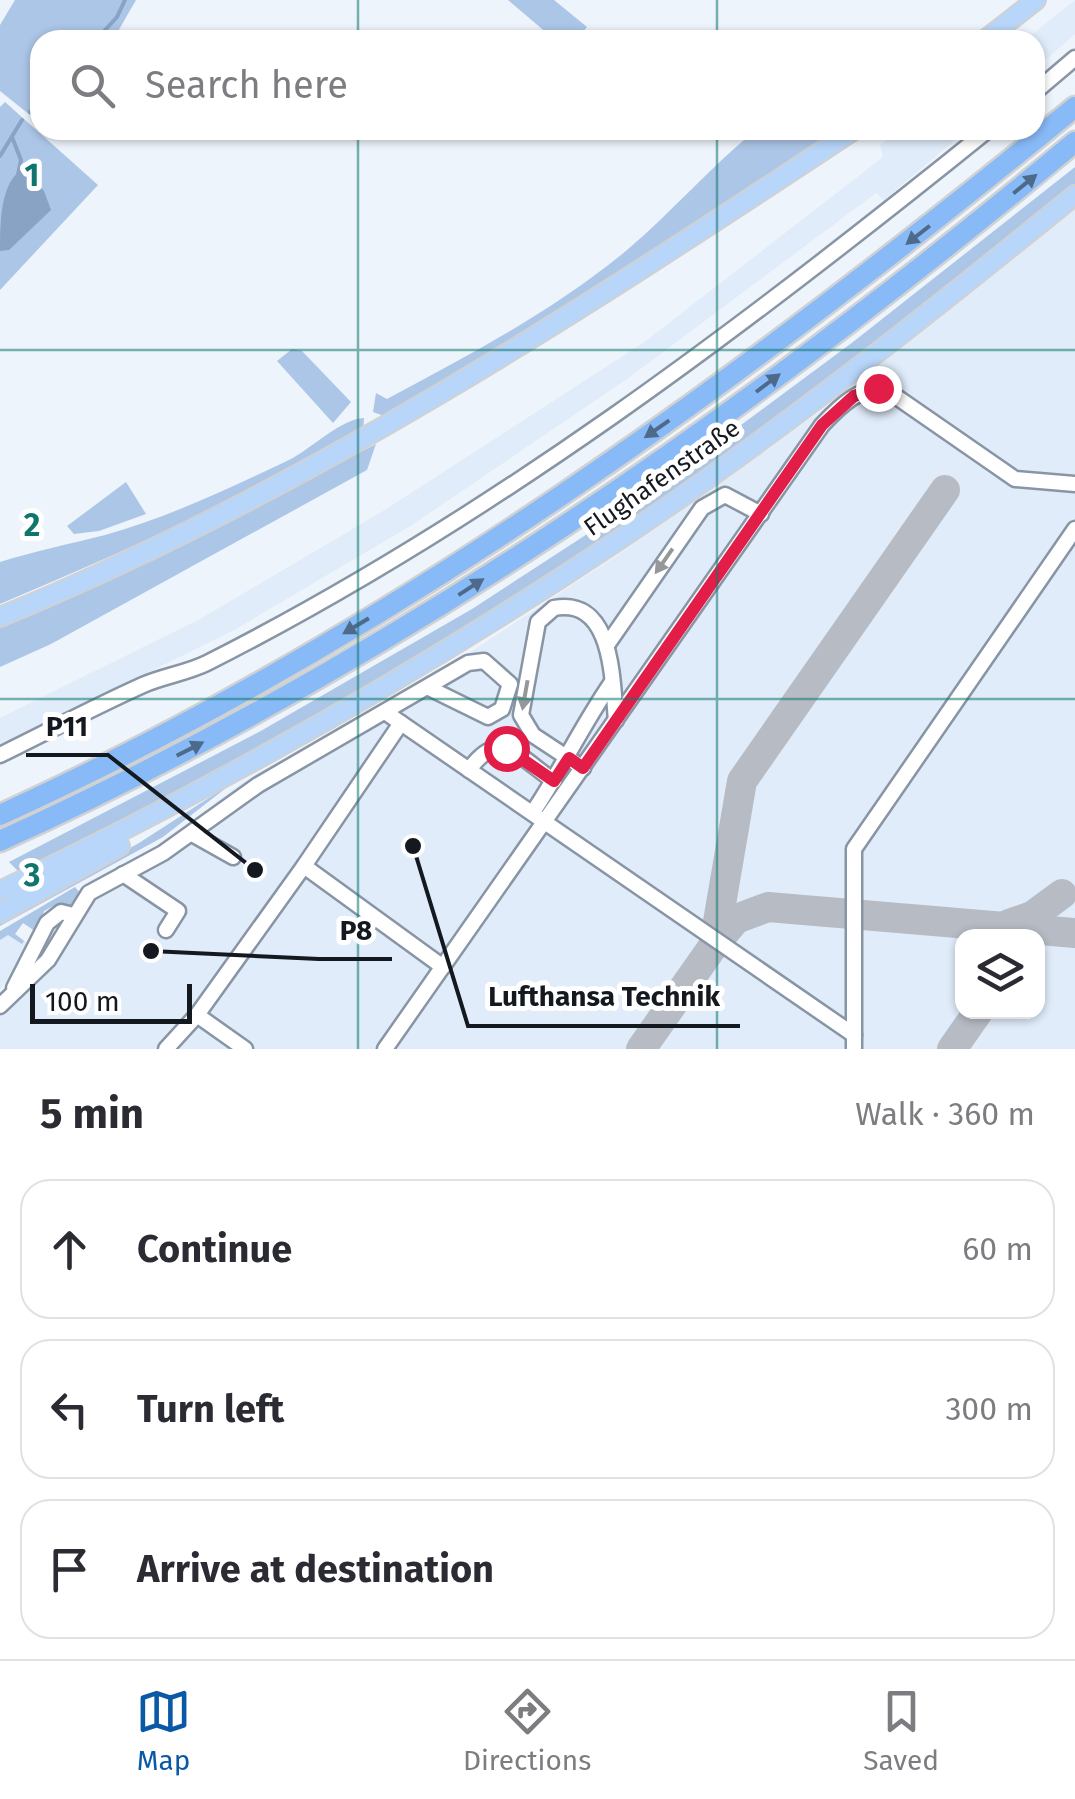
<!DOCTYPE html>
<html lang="en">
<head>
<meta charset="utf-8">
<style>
	body { margin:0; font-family:"Fira Sans",sans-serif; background:#f2f2f3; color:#2b2b33 }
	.controls { position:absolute; right:30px; bottom:30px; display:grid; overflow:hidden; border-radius:20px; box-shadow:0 2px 8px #0004 }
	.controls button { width:90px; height:90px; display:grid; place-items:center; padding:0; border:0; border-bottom:2px solid #e1e1e2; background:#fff; color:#2b2b33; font:50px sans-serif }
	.scale { position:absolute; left:30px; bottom:25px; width:162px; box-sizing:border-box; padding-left:10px; border:5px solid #14191f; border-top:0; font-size:28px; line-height:35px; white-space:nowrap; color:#14191f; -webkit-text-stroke:8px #fff; paint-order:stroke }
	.stop { position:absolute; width:30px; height:30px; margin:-22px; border:8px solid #e11d48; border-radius:50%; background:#fff }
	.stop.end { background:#e11d48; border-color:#fff; box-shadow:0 2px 10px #0008 }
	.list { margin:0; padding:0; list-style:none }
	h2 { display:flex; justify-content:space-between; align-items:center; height:130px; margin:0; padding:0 40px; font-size:42px }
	h2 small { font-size:32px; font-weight:400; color:#7c7c81 }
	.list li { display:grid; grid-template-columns:65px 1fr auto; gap:30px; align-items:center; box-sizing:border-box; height:140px; margin:0 20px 20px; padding:0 20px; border:2px solid #e1e1e2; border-radius:30px }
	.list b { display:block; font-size:38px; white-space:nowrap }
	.list em { font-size:32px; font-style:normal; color:#7c7c81 }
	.icon { flex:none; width:55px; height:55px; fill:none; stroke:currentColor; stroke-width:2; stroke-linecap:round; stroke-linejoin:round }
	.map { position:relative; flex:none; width:1075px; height:1049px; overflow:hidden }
	.search { position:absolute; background:#fff; box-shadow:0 2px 8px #0004; left:30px; right:30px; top:30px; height:110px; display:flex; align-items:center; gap:25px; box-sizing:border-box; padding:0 35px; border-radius:30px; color:#7c7c81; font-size:38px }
	.sheet { height:610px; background:#fff }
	nav { display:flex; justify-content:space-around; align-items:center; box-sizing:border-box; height:140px; border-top:2px solid #e1e1e2; background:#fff; font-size:28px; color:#7c7c81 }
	nav a { display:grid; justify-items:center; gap:5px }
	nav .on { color:#0959a7 }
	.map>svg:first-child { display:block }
	.built { fill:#e0ecfa; fill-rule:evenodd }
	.green { fill:#acc6e7 }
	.water { fill:#88a3c4 }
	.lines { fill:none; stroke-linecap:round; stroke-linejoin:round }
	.stream { stroke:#88a3c4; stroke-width:4 }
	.taxiway { stroke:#b7bcc4; stroke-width:30 }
	.minor-casing { stroke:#8895a5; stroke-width:19 }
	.major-casing { stroke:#d0d1d2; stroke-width:22 }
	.highway-casing { stroke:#d0d1d2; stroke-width:25 }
	.minor { stroke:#fff; stroke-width:14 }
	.major { stroke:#b8d6fa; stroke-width:18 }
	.highway { stroke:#88baf7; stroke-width:20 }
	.oneway { fill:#4e6a8b }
	.oneway2 { fill:#95989a }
	.route { stroke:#e11d48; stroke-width:12 }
	.grid { fill:none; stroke:#0f766e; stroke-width:2.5; stroke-opacity:0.55 }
	.labels { text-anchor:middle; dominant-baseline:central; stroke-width:10; stroke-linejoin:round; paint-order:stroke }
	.street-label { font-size:25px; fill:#14191f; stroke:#fff }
	.grid-label { font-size:32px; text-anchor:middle; font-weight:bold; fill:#0f766e; stroke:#fff; stroke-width:10; stroke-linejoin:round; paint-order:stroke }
	.leader { fill:none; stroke:#14191f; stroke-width:4 }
	.callout-dot { fill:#14191f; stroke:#fff; stroke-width:4 }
	.callout-label { font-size:28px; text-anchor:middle; font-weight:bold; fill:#14191f; stroke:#fff; stroke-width:10; stroke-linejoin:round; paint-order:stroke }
</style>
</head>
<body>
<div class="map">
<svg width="1075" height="1049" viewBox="0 0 1075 1049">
	<rect width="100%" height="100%" fill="#eef4fb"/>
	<g class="built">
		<polygon points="1075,0 1075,34 1035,69 1035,40 1025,40"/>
		<polygon points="899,130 967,130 884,200 876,193 627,379 412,525 236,629 0,746 0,718 200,619 383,511 643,343 883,157 880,145"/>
		<path d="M1075,208v841h-1075v-43l41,-39 48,-74 -1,-11 78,-41 77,-59 232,-133 155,-102 203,-145zM962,936h76v76h-76z"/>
		<polygon points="9,929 31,946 0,990 0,934"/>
	</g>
	<g class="green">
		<polygon points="15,0 136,0 113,40 40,40 40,123 0,91 0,25"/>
		<polygon points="508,0 554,0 587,27 576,40 555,40"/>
		<polygon points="5,102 98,185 0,290 0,107"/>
		<path d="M756,130h82l-303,199 -148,88 -14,-5 3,-19 11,6c82,-44 168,-89 240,-149 45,-38 83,-83 129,-120z"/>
		<path d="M1075,167v20c-204,160 -406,322 -628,458 -137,84 -281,156 -424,231l-14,-14 250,-130 213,-123 169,-110 212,-157z"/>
		<polygon points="292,349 302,351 351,402 333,423 277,361"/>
		<path d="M364,418l-1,15c-119,64 -239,119 -363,171v-42c35,-11 70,-18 105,-27 62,-17 127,-48 186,-76 21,-11 50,-40 73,-41z"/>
		<polygon points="376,444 367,470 51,644 0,667 0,627 184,543"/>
		<polygon points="126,482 146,514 99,531 74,534 67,526"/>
		<polygon points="235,781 163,837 0,926 0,920 139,843"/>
		<polygon points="75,887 80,893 70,907 57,904 44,911 38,933 23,923 15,934 24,941 22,944 8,935 0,940 0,931"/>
	</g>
	<path class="water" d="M23,169l21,22 7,19 -42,40 -9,1c0,-28 0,-69 23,-82z"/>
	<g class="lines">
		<g class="stream">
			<polyline points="96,40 117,17 125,0"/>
			<polyline points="30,112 40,102"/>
			<polyline points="12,137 21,160 18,175"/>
			<polyline points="0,156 22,120"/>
		</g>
		<g class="taxiway">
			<polyline points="1009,924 1032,916 1062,894"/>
			<polyline points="714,945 736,919 768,907 1075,933"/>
			<polyline points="641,1049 714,945 742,781 945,490"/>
			<polyline points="952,1049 978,1012"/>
		</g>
		<defs>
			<g id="minor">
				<polyline points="1035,92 1075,58"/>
				<polyline points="607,645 702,508 725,495 761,514"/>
				<polyline points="385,712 854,1035"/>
				<path d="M0,755c47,-23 94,-48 143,-70 20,-9 44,-12 64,-22 281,-142 537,-336 781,-533"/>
				<path d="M583,768l-50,-33 -12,-20 17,-93 16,-14c60,-11 58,73 62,112"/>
				<path d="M469,770c31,-44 51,-12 85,11"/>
				<path d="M533,812c29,-43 49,-87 79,-130"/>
				<polyline points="192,834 233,857"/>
				<polyline points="304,866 443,967"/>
				<polyline points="123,874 178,911 166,930"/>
				<polyline points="14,988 47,923 61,912 73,915"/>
				<polyline points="0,1006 48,960 89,893 163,853 258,785 468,663 484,661 510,684 502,709 488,717 427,687"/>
				<polyline points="197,1015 245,1049"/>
				<polyline points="166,1049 197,1015 304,866 401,723"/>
				<path d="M385,1049l437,-624c17,-18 40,-42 66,-34l127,88 60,5"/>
				<polyline points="854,1049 854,849 1075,529"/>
			</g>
			<g id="major">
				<polyline points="985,40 1036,0"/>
				<path d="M0,617c305,-125 580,-306 854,-487"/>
				<path d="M0,891c216,-103 424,-221 623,-354 157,-105 306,-223 452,-342"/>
				<polyline points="0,913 120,846"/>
			</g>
			<g id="highway">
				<path d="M0,815c392,-179 743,-435 1075,-708"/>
				<path d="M0,841c391,-177 746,-424 1075,-699"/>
			</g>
		</defs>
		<use href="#minor" class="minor-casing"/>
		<use href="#major" class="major-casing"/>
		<use href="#highway" class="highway-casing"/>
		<use href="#minor" class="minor"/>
		<use href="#major" class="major"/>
		<use href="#highway" class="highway"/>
	</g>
	<defs><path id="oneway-solid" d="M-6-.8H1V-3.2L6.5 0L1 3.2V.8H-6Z" transform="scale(2.5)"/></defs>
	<g class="oneway">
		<use href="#oneway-solid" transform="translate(1025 184) rotate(-39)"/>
		<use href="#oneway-solid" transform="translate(918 235) rotate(142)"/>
		<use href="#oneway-solid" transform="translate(768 383) rotate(-37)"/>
		<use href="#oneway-solid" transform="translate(657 429) rotate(145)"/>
		<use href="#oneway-solid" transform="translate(471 587) rotate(-33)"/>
		<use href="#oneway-solid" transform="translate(356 626) rotate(149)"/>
		<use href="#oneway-solid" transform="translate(190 749) rotate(-27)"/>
	</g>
	<g class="oneway2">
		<use href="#oneway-solid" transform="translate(664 561) rotate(125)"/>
		<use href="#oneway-solid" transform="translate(525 695) rotate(100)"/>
	</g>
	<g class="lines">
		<polyline class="route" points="506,748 554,781 569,758 583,768 822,425 854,396 878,388"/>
	</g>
	<path class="grid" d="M358,0v40M717,0v40M358,130v919M717,130v919M0,350h1075M0,699h1075"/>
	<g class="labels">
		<g class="street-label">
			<text transform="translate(662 478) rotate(-35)">Flughafenstraße</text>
		</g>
	</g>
	<g class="grid-label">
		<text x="32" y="186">1</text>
		<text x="32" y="536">2</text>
		<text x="32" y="886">3</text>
	</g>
	<path class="leader" d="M255 870L108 755H26M151 951L319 959H392M413 846L468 1026H740"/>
	<g class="callout-dot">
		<circle cx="255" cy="870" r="10"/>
		<circle cx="151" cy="951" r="10"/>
		<circle cx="413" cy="846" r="10"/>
	</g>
	<g class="callout-label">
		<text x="67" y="736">P11</text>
		<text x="356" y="940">P8</text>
		<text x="604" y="1006">Lufthansa Technik</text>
	</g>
</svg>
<div class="controls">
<button><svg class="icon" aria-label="layers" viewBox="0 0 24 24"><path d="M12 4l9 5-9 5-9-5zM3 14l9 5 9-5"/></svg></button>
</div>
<div class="scale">100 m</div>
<div class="stop" style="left:506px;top:748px"></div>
<div class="stop end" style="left:878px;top:388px"></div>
<div class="search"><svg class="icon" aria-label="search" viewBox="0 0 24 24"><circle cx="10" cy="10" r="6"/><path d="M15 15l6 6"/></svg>Search here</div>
</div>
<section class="sheet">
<h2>5 min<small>Walk · 360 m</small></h2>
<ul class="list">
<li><svg class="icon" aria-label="ahead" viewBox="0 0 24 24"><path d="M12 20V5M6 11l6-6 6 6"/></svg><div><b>Continue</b></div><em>60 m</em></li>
<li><svg class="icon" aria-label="left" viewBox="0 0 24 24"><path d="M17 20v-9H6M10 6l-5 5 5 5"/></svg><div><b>Turn left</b></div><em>300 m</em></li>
<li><svg class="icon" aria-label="arrive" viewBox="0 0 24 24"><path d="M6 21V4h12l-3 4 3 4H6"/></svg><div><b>Arrive at destination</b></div></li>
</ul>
</section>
<nav>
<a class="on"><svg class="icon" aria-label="map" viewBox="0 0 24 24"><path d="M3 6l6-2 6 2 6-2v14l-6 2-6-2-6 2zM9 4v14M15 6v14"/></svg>Map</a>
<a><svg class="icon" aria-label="directions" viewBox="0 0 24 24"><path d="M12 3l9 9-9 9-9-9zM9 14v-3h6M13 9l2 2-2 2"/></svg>Directions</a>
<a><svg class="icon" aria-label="saved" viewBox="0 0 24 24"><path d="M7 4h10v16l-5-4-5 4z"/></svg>Saved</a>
</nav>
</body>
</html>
